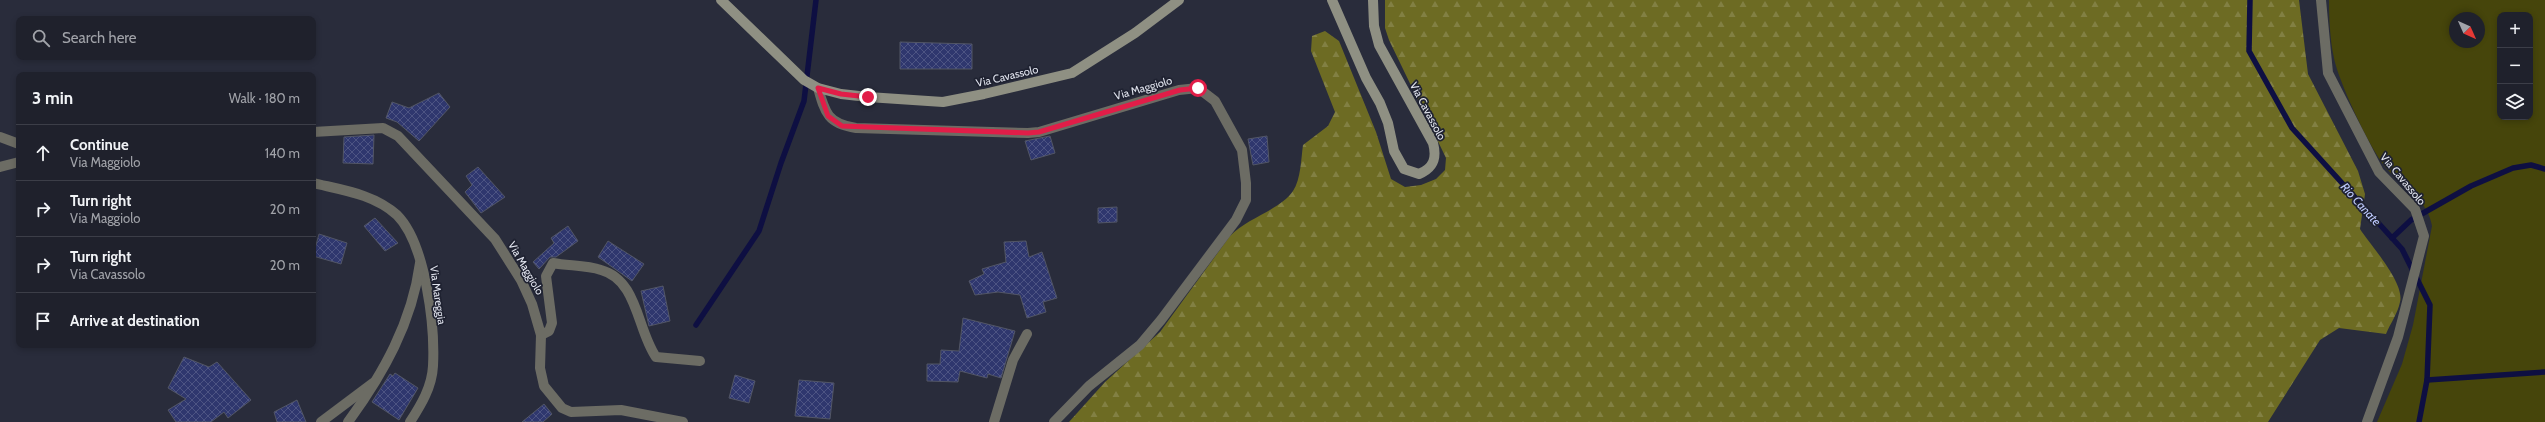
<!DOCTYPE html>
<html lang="en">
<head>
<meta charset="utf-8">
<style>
	body { margin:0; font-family:Cabin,sans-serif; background:#272934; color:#f1f3f6 }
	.controls { position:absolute; right:12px; top:12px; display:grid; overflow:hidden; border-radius:8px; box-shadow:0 2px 6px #0003 }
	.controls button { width:36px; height:36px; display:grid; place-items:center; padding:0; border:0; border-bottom:1px solid #3c3e48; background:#1f212c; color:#f1f3f6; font:20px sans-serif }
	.compass { position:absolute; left:2449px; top:12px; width:36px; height:36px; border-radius:50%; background:#1f212c; box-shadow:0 2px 6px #0003; rotate:135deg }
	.stop { position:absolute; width:12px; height:12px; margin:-9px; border:3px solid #e11d48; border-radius:50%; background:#fff }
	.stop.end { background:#e11d48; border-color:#fff; box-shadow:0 1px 4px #0008 }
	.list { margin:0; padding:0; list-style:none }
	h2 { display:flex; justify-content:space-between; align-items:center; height:52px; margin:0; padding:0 16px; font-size:17px }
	h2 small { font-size:13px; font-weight:400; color:#a1a3a9 }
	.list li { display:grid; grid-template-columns:26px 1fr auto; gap:12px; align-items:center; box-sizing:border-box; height:56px; padding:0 16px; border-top:1px solid #3c3e48 }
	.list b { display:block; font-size:15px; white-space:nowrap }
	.list p { margin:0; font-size:13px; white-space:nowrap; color:#a1a3a9 }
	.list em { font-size:13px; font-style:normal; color:#a1a3a9 }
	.icon { flex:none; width:22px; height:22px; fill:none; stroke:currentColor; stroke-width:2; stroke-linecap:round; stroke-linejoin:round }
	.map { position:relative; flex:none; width:2545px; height:422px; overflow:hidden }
	.search { position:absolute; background:#1f212c; box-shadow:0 2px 6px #0003; left:16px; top:16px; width:300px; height:44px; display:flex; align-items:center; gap:10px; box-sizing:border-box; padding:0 14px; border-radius:8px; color:#a1a3a9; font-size:15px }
	.panel { position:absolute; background:#1f212c; box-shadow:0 2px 6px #0003; left:16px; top:72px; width:300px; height:276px; border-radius:8px }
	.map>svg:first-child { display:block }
	.grass { fill:#46450b; fill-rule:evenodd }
	.forest { fill:url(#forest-firs) }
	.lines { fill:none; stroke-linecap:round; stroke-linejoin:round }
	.stream { stroke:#0e0f42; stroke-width:5.5 }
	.building { fill:url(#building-cross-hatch); stroke:#525666 }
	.street { stroke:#6c6c64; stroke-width:10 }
	.secondary { stroke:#8f9083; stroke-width:10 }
	.route { stroke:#e11d48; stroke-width:5 }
	.labels { text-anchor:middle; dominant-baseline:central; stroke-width:3.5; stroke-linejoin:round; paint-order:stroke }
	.street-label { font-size:11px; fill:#e1e4ee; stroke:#1f2231 }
	.water-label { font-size:12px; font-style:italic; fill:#bdc9fd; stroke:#1f2231 }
</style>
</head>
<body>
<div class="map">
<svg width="2545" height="422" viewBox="0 0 2545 422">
	<defs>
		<pattern id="forest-firs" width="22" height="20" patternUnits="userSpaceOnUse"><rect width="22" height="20" fill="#6d6b23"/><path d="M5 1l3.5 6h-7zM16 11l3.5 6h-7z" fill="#828043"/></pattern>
		<pattern id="building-cross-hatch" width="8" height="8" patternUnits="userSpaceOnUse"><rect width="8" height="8" fill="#2f376e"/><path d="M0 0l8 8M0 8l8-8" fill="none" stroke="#4d5483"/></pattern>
	</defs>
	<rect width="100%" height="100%" fill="#292c3b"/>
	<path class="grass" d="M2329,0h216v422h-168l25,-58 11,-39 19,-99c-4,-26 -28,-37 -44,-56 -16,-16 -50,-90 -54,-112 -4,-18 -5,-40 -5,-58zM2500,15h30v102h-30zM2455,18h24v24h-24z"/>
	<path class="forest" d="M1385,0h914l9,74 50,97 7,23 -5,35c11,17 45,54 40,73 -2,11 -10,22 -14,32l-47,-6 -19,12 -52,82h-1199l36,-40 55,-50 70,-96c17,-18 50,-26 63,-45 8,-12 8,-32 10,-46l25,-19 7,-14 -24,-61 1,-15 13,-5 14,10 37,91 15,47 14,8 16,-2 15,-6 9,-9 1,-12 -57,-118 -4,-12z"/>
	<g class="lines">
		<g class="stream">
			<polyline points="2250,0 2249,51 2292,128 2402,249 2430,305 2427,380 2419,422"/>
			<polyline points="2392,238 2411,220 2471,186 2513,168 2531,165 2545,169"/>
			<polyline points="696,325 759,231 781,163 804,101 816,0"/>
			<polyline points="2427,380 2545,372"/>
		</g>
	</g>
	<g class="building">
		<polygon points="900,42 972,44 972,69 900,69"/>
		<polygon points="439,93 450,107 419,141 397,122 386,118 392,102 409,108"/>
		<polygon points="374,135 373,164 343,163 344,137"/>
		<polygon points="1050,136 1055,153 1031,160 1025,141"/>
		<polygon points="1267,136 1269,162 1253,165 1248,139"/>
		<polygon points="478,167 505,197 481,213 465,192 472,185 466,176"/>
		<polygon points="1117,207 1117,222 1098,223 1098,208"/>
		<polygon points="375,218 398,243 385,251 364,226"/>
		<polygon points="568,226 578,241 556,257 550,257 539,269 533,262 554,243 551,238"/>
		<polygon points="319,234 347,243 341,264 313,256"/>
		<polygon points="608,241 644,264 632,281 598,257"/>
		<polygon points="1026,241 1029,257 1042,252 1057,298 1043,302 1046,312 1027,318 1020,295 998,292 975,295 969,281 984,274 982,269 1006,262 1004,242"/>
		<polygon points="663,286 670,321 649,326 641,291"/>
		<polygon points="963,318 1015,331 1001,378 988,374 987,378 960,371 958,382 927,381 927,364 940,364 941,350 959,351"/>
		<polygon points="184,357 209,367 217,362 251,400 228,418 224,412 211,422 176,422 168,410 186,399 168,388"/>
		<polygon points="395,373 418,388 399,420 372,402 390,374 393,376"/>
		<polygon points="735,375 755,381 749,403 729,398"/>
		<polygon points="799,380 834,383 830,419 795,416"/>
		<polygon points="297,400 306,422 277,422 274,412"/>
		<polygon points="544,404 552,414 543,422 522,422"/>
	</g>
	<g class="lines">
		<g class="street">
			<polyline points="2321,0 2328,73 2379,172 2415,209 2424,236 2398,337 2367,422"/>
			<path d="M818,88c7,25 10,36 38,40l172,5 11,-1 140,-42 19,-2 17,13 27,49 4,33v17l-10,20 -75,100 -21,25 -51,41 -35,36"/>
			<polyline points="313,132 383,128 398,136 495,239 521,280 532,304 541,335 540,368 544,386 562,408 571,412 621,410 683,422"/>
			<polyline points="0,137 19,144"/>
			<polyline points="0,167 19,162"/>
			<path d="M313,183c29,7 61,11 84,32 29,29 38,112 36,151 -1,21 -12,39 -23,56"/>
			<path d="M541,335l8,-4 3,-8 -6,-47 7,-13c15,3 33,2 48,7 37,10 36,60 55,87l44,4"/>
			<polyline points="321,422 373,383"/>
			<path d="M348,422c35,-48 64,-99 72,-159"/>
			<polyline points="994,422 1013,360 1027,334"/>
		</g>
		<g class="secondary">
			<polyline points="721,0 804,80 818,88 841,94 868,97 943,102 984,94 1072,73 1135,33 1179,0"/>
			<path d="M1332,0l34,78 14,25 8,20 6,28 10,18 15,5c15,-6 18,-16 14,-31l-54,-98 -5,-19 -1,-26"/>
		</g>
	</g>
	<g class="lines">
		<polyline class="route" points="868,97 841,94 818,88 828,116 842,126 1028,133 1039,132 1180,90 1198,88"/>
	</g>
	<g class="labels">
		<g class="street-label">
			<text transform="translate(1007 76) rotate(-13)">Via Cavassolo</text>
			<text transform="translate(1143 88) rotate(-16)">Via Maggiolo</text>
			<text transform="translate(1428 111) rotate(62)">Via Cavassolo</text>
			<text transform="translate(2403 179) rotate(50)">Via Cavassolo</text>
			<text transform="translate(526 268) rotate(60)">Via Maggiolo</text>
			<text transform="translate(438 295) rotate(82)">Via Mareggia</text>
		</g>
		<g class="water-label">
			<text transform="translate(2361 204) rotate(48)">Rio Canate</text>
		</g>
	</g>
</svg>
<div class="controls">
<button>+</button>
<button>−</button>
<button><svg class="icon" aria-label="layers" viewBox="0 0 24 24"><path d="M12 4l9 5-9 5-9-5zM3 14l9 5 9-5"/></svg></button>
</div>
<svg class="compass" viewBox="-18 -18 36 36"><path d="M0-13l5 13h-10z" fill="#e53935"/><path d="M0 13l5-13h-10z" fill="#a1a3a9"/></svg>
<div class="stop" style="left:1198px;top:88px"></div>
<div class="stop end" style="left:868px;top:97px"></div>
<div class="search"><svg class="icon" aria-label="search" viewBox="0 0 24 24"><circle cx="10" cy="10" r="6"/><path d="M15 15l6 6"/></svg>Search here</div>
<section class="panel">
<h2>3 min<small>Walk · 180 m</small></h2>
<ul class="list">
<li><svg class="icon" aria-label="ahead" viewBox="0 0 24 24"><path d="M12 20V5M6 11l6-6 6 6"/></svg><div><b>Continue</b><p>Via Maggiolo</p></div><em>140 m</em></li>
<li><svg class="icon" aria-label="right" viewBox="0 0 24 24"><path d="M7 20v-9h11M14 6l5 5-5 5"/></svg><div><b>Turn right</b><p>Via Maggiolo</p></div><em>20 m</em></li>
<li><svg class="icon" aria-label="right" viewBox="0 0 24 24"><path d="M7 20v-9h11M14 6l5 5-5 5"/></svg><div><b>Turn right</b><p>Via Cavassolo</p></div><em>20 m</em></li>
<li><svg class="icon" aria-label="arrive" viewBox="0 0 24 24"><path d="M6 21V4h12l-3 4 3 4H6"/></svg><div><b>Arrive at destination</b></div></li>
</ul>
</section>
</div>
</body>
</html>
